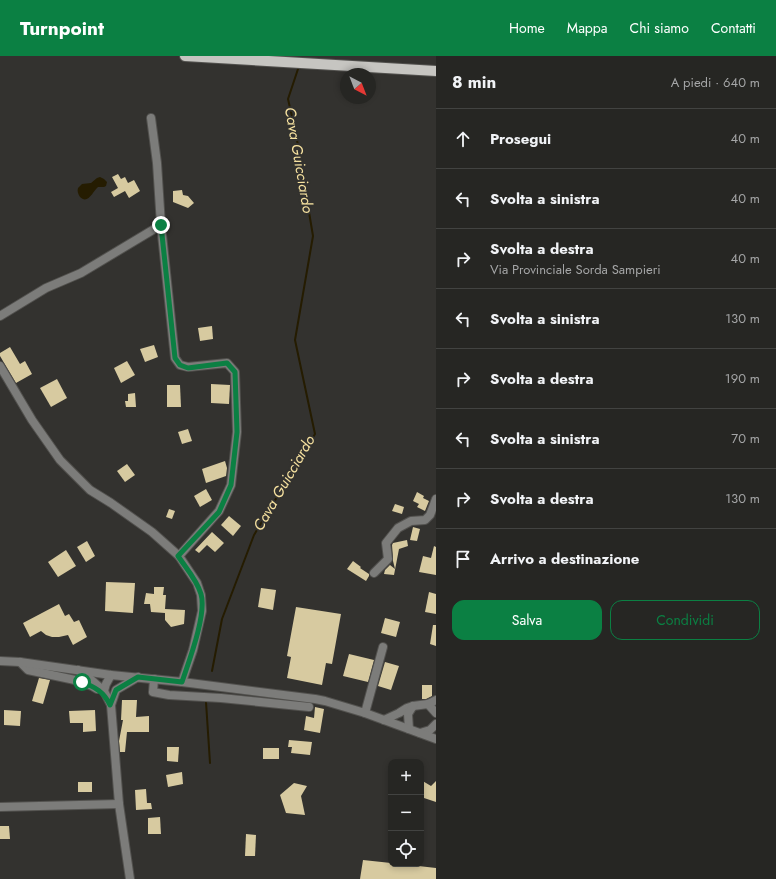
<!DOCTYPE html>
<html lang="it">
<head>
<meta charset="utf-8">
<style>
	body { margin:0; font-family:Jost,sans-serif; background:#323230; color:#f1f3f6 }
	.controls { position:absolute; right:12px; bottom:12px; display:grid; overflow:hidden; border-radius:8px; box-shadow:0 2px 6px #0003 }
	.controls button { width:36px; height:36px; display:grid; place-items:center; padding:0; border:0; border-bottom:1px solid #424341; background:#262623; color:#f1f3f6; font:20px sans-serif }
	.compass { position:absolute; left:340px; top:12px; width:36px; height:36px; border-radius:50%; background:#262623; box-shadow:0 2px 6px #0003; rotate:138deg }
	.stop { position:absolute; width:12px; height:12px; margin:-9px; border:3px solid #0b8043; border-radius:50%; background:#fff }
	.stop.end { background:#0b8043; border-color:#fff; box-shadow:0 1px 4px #0008 }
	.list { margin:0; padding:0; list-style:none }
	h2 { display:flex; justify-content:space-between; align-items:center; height:52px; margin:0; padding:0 16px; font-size:17px }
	h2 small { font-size:13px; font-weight:400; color:#a4a5a6 }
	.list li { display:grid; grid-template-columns:26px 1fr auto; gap:12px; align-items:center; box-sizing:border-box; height:60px; padding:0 16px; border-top:1px solid #424341 }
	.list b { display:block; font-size:15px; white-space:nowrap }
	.list p { margin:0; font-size:13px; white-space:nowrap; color:#a4a5a6 }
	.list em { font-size:13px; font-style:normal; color:#a4a5a6 }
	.actions { display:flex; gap:8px; padding:12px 16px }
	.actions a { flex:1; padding:9px 0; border:1px solid #0b8043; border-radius:12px; text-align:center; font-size:14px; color:#0b8043 }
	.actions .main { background:#0b8043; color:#fff }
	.icon { flex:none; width:22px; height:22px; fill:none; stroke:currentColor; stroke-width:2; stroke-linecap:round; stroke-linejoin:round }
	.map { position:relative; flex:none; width:436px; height:823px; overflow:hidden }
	header { display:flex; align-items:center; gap:24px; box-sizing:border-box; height:56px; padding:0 20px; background:#0b8043; color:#fff }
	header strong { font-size:19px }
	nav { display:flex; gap:22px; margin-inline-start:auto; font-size:14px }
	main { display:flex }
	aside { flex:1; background:#262623 }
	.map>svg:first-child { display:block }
	.water { fill:#251c01 }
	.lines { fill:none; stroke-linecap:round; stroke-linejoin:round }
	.stream { stroke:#251c01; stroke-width:2 }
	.building { fill:#d7caa0 }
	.minor-casing { stroke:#52514e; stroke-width:10 }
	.tertiary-casing { stroke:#52514e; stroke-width:10 }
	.primary-casing { stroke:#52514e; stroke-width:12 }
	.minor { stroke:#7c7c7a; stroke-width:8 }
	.tertiary { stroke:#7c7c7a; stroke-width:8 }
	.primary { stroke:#c6c5c1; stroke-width:10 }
	.route { stroke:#0b8043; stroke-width:5 }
	.labels { text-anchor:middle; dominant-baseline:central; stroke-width:4; stroke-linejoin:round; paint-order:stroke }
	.water-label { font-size:15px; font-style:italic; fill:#f7e2a0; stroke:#33322f }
</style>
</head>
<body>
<header>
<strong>Turnpoint</strong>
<nav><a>Home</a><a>Mappa</a><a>Chi siamo</a><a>Contatti</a></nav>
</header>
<main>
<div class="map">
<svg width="436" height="823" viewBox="0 0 436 823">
	<rect width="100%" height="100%" fill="#33322f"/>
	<path class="water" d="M100,121l4,2 3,3 -1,4 -2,1h-6c-5,4 -10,18 -18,10 -2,-3 -3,-6 -2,-9l4,-4 9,-1 6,-5z"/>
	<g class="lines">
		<g class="stream">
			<polyline points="212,615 222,563 254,479 315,378 295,284 313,180 296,78 288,43 299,10"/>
			<polyline points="206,646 210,707"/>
		</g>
	</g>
	<g class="building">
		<polygon points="118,118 121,123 125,121 128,127 134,124 140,135 129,142 125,135 114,141 111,136 118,132 112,121"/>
		<polygon points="182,134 183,139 188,140 194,147 188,152 173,146 173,135"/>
		<polygon points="212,270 213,283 200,285 198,272"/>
		<polygon points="154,289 158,301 145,306 140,293"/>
		<polygon points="10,291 20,308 25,305 32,318 16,327 0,300 0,297"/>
		<polygon points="127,305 135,319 121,327 114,312"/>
		<polygon points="57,323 67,342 51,351 40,332"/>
		<polygon points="211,328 230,329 229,348 211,347"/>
		<polygon points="167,329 180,329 181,351 167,351"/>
		<polygon points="135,337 136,351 126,351 125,345 128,345 128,338"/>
		<polygon points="188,373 192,385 182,388 178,376"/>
		<polygon points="225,405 227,412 226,420 206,427 202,413"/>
		<polygon points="127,408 135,419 125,426 117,415"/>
		<polygon points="206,433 212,444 200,451 194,440"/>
		<polygon points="417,436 424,440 423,442 429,445 425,455 417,451 419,448 413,445"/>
		<polygon points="395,448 404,451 402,458 392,455"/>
		<polygon points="169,453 175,455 172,463 166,461"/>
		<polygon points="229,460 241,470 233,480 221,469"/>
		<polygon points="413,471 420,473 417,485 410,484"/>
		<polygon points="212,476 224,487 215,496 207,489 199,497 195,494"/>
		<polygon points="407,484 408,490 399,493 394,519 384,518 385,514 390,509 395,513 393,505 393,502 392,489 393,487"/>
		<polygon points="87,485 95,500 86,506 77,491"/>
		<polygon points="434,490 436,491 436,519 419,516 423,500 431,502"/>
		<polygon points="66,494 76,510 58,521 48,506"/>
		<polygon points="353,505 361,511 360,512 369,518 369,520 366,525 347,513"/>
		<polygon points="106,526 135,527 133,557 105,555"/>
		<polygon points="154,531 164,531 163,539 166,539 165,553 185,554 184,568 171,571 165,564 165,557 151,556 150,548 144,548 146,537 154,538"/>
		<polygon points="261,532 276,534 273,554 258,551"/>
		<polygon points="429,536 436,538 436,558 425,556"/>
		<polygon points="59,548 65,560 69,558 74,566 79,564 87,581 73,589 68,579 59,581 52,581 46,579 41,575 30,581 23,567"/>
		<polygon points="296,551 341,558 332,608 326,607 322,629 287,622 291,601 287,600"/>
		<polygon points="385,562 400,566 396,581 381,577"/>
		<polygon points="433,569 436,569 436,590 430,588"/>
		<polygon points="349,598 374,604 368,626 343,620"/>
		<polygon points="385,606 399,610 391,634 378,630"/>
		<polygon points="39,622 50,624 43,648 32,645"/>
		<polygon points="422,629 432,629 432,640 426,643 422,643"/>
		<polygon points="122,644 137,644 136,661 149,660 149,676 127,676 125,696 120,696 119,685 123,664 121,664"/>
		<polygon points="315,651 324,653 320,677 304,674 306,660 314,662"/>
		<polygon points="4,654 21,655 20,670 4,669"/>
		<polygon points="95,654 96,675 83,676 83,667 70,667 69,655"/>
		<polygon points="289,684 312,686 310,699 291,697 292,691 288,691"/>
		<polygon points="167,691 179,691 178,706 167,705"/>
		<rect x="263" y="692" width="16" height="11"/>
		<polygon points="182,716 183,728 168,731 166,719"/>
		<polygon points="421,724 431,730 436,725 436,746 421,741"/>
		<rect x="78" y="726" width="14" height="10"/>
		<polygon points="294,727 307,730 301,740 305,759 286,757 280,739"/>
		<polygon points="146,733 147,747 151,747 152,753 136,754 135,734"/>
		<polygon points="160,761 161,778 148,778 148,762"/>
		<polygon points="0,770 9,770 10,783 0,783"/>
		<polygon points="246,778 256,779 255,800 245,800"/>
		<polygon points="363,804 391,807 391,808 401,808 436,812 436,823 360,823"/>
	</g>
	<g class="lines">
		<defs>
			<g id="minor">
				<polyline points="151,62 157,107 161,169 175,302 180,309 188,311 227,307 235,316 237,376 231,429 219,455 179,500"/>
				<polyline points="0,260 46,232 81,217 161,169"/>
				<polyline points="0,310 32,364 60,404 90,434 111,447 152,476 179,500 197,527 201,539 202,555 193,594 182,626"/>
				<polyline points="374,517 388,503 386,487 398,472 411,465 425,464 430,459 436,443"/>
				<polyline points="20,606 28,614 75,624 92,630 97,633"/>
				<polyline points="78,614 88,621 104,635 111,649 119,748 130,823"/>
				<polyline points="154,623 153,636 169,639 221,642 309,651"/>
				<polyline points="104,635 106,628 111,619"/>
				<polyline points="428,648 436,657"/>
				<polyline points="111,649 116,634 138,621"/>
				<polyline points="365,657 383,591"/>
				<polyline points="384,664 399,657 407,652 413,650 428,648 436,644"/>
				<polyline points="409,673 408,658 413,650"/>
				<polyline points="420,677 430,674 436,668"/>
				<polyline points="0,751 119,748"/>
			</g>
			<polyline id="tertiary" points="0,605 20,606 111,619 182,626 315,643 325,645 365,657 436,683"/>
			<polyline id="primary" points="185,0 436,15"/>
		</defs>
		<use href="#minor" class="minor-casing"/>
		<use href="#tertiary" class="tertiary-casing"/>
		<use href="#primary" class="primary-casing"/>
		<use href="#minor" class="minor"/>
		<use href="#tertiary" class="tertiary"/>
		<use href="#primary" class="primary"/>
	</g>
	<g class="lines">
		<path class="route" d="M82,626c13,5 22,10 28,23l6,-15 22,-13 44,5c7,-21 25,-68 19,-88 -4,-14 -15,-26 -23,-38l41,-44 12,-27 6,-53 -2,-60 -8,-9 -39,5 -8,-3 -5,-7 -14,-133"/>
	</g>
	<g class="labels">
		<g class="water-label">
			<text transform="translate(299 104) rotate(80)">Cava Guicciardo</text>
			<text transform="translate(284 427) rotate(-60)">Cava Guicciardo</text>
		</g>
	</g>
</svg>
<div class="controls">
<button>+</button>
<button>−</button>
<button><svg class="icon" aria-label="locate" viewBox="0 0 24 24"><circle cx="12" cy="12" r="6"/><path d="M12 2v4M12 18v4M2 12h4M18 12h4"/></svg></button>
</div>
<svg class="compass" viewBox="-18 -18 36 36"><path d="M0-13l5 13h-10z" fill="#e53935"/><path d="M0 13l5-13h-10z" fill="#a4a5a6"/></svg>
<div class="stop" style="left:82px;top:626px"></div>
<div class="stop end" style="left:161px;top:169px"></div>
</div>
<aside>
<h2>8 min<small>A piedi · 640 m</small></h2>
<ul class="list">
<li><svg class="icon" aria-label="ahead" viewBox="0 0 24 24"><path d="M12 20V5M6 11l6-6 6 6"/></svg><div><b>Prosegui</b></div><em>40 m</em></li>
<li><svg class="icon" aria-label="left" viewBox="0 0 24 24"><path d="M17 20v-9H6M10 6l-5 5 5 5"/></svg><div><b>Svolta a sinistra</b></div><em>40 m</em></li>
<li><svg class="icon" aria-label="right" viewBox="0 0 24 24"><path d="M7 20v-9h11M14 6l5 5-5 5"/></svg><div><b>Svolta a destra</b><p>Via Provinciale Sorda Sampieri</p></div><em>40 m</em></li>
<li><svg class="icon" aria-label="left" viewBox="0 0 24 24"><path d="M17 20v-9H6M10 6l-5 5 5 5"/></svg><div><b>Svolta a sinistra</b></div><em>130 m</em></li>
<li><svg class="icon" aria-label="right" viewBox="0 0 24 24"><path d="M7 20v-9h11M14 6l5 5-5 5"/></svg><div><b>Svolta a destra</b></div><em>190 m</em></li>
<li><svg class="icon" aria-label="left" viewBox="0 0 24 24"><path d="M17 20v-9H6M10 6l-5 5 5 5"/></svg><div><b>Svolta a sinistra</b></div><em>70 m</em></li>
<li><svg class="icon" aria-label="right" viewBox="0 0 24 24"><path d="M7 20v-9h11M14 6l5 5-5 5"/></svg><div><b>Svolta a destra</b></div><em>130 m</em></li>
<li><svg class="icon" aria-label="arrive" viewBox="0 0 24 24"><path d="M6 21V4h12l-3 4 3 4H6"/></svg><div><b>Arrivo a destinazione</b></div></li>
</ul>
<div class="actions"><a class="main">Salva</a><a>Condividi</a></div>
</aside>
</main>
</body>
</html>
